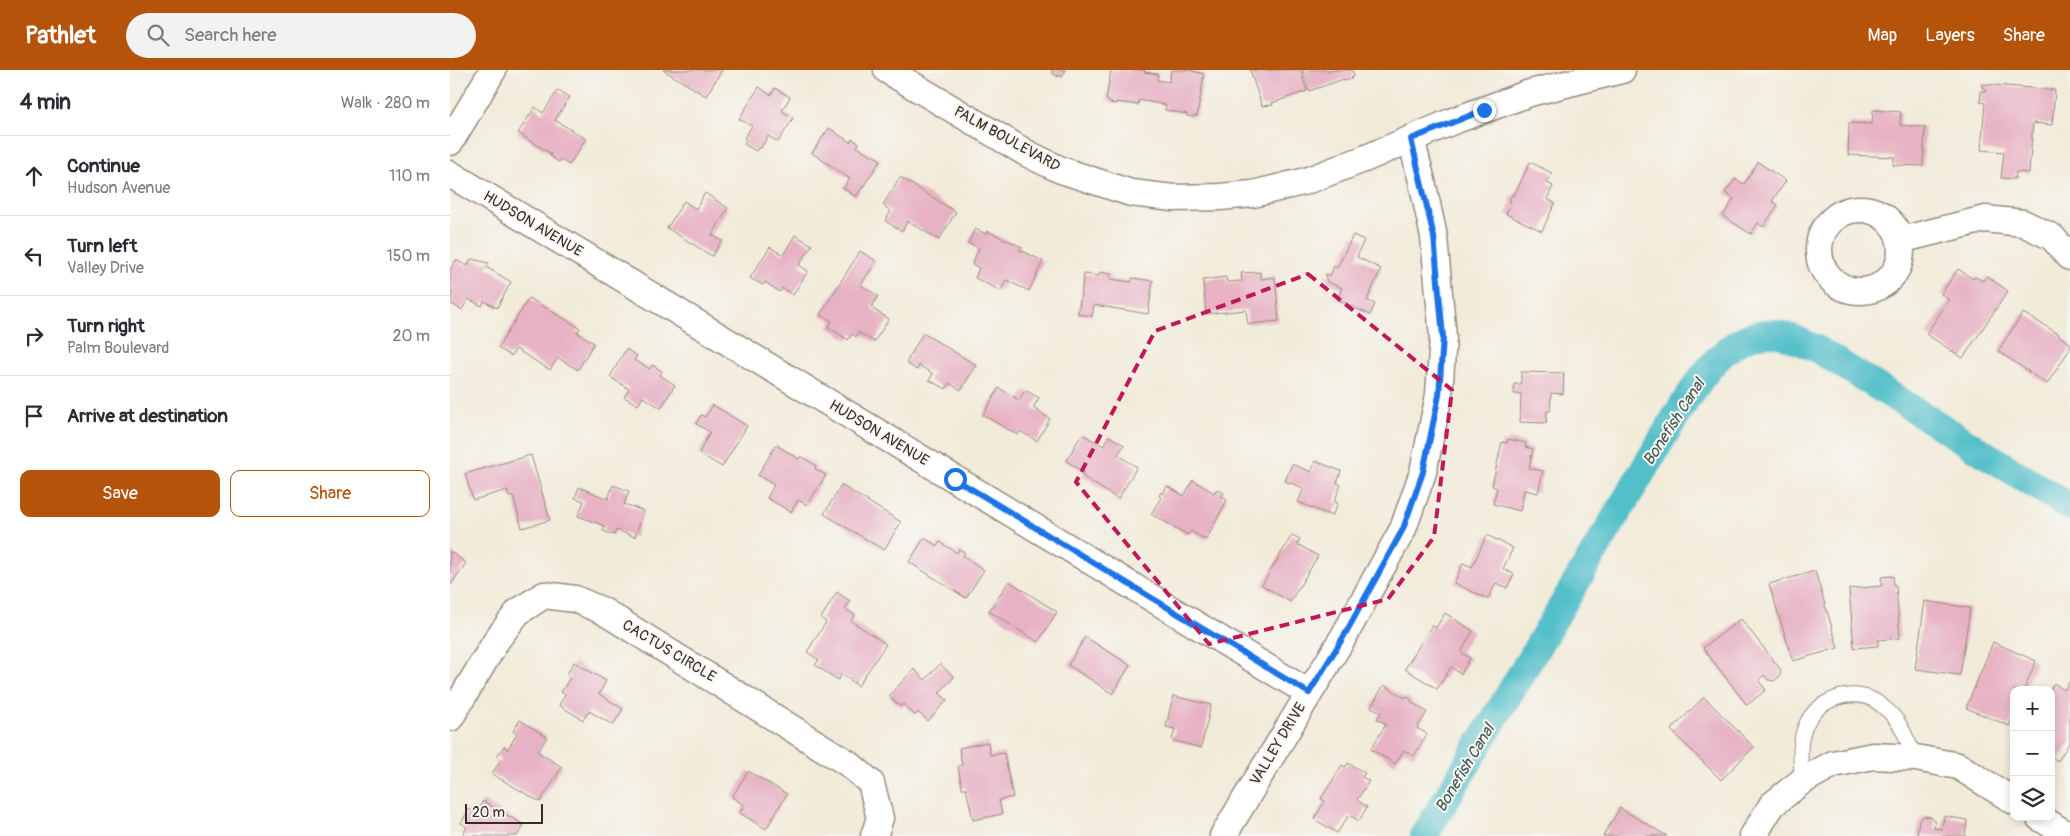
<!DOCTYPE html>
<html lang="en">
<head>
<meta charset="utf-8">
<style>
	body { margin:0; font-family:Pangolin,sans-serif; background:#f2f2f3; color:#2b2b33 }
	.controls { position:absolute; right:15px; bottom:15px; display:grid; overflow:hidden; border-radius:10px; box-shadow:0 2px 8px #0003 }
	.controls button { width:45px; height:45px; display:grid; place-items:center; padding:0; border:0; border-bottom:1px solid #e1e1e2; background:#fff; color:#2b2b33; font:25px sans-serif }
	.scale { position:absolute; left:15px; bottom:12px; width:78px; box-sizing:border-box; padding-left:5px; border:2px solid #3b2a1e; border-top:0; font-size:14px; line-height:18px; white-space:nowrap; color:#3b2a1e; -webkit-text-stroke:4px #f6f6f2; paint-order:stroke }
	.stop { position:absolute; width:15px; height:15px; margin:-11px; border:4px solid #1a73e8; border-radius:50%; background:#fff }
	.stop.end { background:#1a73e8; border-color:#fff; box-shadow:0 1px 5px #0008 }
	.list { margin:0; padding:0; list-style:none }
	h2 { display:flex; justify-content:space-between; align-items:center; height:65px; margin:0; padding:0 20px; font-size:21px }
	h2 small { font-size:16px; font-weight:400; color:#7c7c81 }
	.list li { display:grid; grid-template-columns:32px 1fr auto; gap:15px; align-items:center; box-sizing:border-box; height:80px; padding:0 20px; border-top:1px solid #e1e1e2 }
	.list b { display:block; font-size:19px; white-space:nowrap }
	.list p { margin:0; font-size:16px; white-space:nowrap; color:#7c7c81 }
	.list em { font-size:16px; font-style:normal; color:#7c7c81 }
	.actions { display:flex; gap:10px; padding:15px 20px }
	.actions a { flex:1; padding:11px 0; border:1px solid #b45309; border-radius:10px; text-align:center; font-size:18px; color:#b45309 }
	.actions .main { background:#b45309; color:#fff }
	.icon { flex:none; width:28px; height:28px; fill:none; stroke:currentColor; stroke-width:2; stroke-linecap:round; stroke-linejoin:round }
	.map { position:relative; flex:none; width:1620px; height:766px; overflow:hidden }
	header { display:flex; align-items:center; gap:30px; box-sizing:border-box; height:70px; padding:0 25px; background:#b45309; color:#fff }
	header strong { font-size:24px }
	nav { display:flex; gap:28px; margin-inline-start:auto; font-size:18px }
	.search { width:350px; height:45px; background:#f2f2f3; display:flex; align-items:center; gap:12px; box-sizing:border-box; padding:0 18px; border-radius:28px; color:#7c7c81; font-size:19px }
	main { display:flex }
	aside { flex:1; background:#fff }
	.map>svg:first-child { display:block }
	.lines { fill:none; stroke-linecap:round; stroke-linejoin:round }
	.canal { stroke:#52bfc9; stroke-width:28 }
	.building { fill:#e7b2c4 }
	.lane-casing { stroke:#968a7c; stroke-width:16 }
	.street-casing { stroke:#968a7c; stroke-width:29 }
	.lane { stroke:#fff; stroke-width:14 }
	.street { stroke:#fff; stroke-width:26 }
	.route { stroke:#1a73e8; stroke-width:6 }
	.marked { fill:none; stroke:#c2185b; stroke-width:4; stroke-dasharray:10 6; stroke-linejoin:round }
	.labels { text-anchor:middle; dominant-baseline:central; stroke-width:4; stroke-linejoin:round; paint-order:stroke }
	.street-label { font-size:15px; fill:#3b2a1e; stroke:#f6f6f2 }
	.water-label { font-size:16px; font-style:italic; fill:#425751; stroke:#f6f6f2 }
</style>
</head>
<body>
<header>
<strong>Pathlet</strong>
<div class="search"><svg class="icon" aria-label="search" viewBox="0 0 24 24"><circle cx="10" cy="10" r="6"/><path d="M15 15l6 6"/></svg>Search here</div>
<nav><a>Map</a><a>Layers</a><a>Share</a></nav>
</header>
<main>
<aside>
<h2>4 min<small>Walk · 280 m</small></h2>
<ul class="list">
<li><svg class="icon" aria-label="ahead" viewBox="0 0 24 24"><path d="M12 20V5M6 11l6-6 6 6"/></svg><div><b>Continue</b><p>Hudson Avenue</p></div><em>110 m</em></li>
<li><svg class="icon" aria-label="left" viewBox="0 0 24 24"><path d="M17 20v-9H6M10 6l-5 5 5 5"/></svg><div><b>Turn left</b><p>Valley Drive</p></div><em>150 m</em></li>
<li><svg class="icon" aria-label="right" viewBox="0 0 24 24"><path d="M7 20v-9h11M14 6l5 5-5 5"/></svg><div><b>Turn right</b><p>Palm Boulevard</p></div><em>20 m</em></li>
<li><svg class="icon" aria-label="arrive" viewBox="0 0 24 24"><path d="M6 21V4h12l-3 4 3 4H6"/></svg><div><b>Arrive at destination</b></div></li>
</ul>
<div class="actions"><a class="main">Save</a><a>Share</a></div>
</aside>
<div class="map">
<svg width="1620" height="766" viewBox="0 0 1620 766">
	<rect width="100%" height="100%" fill="#f6f6f2"/>
	<filter id="ink" filterUnits="userSpaceOnUse"><feTurbulence type="fractalNoise" baseFrequency=".02" numOctaves="2"/><feDisplacementMap in="SourceGraphic" scale="10" xChannelSelector="R" yChannelSelector="G"/><feConvolveMatrix kernelMatrix="1 2 1 2 8 2 1 2 1" color-interpolation-filters="sRGB"/></filter>
	<filter id="wash" filterUnits="userSpaceOnUse"><feTurbulence type="fractalNoise" baseFrequency=".0096" numOctaves="4" result="noise"/><feDisplacementMap in="SourceGraphic" scale="20" xChannelSelector="R" yChannelSelector="G"/><feGaussianBlur stdDeviation="1.12" result="paint"/><feColorMatrix in="noise" values="0 0 0 0 0 0 0 0 0 0 0 0 0 0 0 0 0 1.4 0 .05"/><feComposite in="paint" operator="in"/></filter>
	<g filter="url(#wash)">
		<rect width="100%" height="100%" fill="#f2ebda"/>
		<g class="lines">
			<path class="canal" d="M974,766l247,-412c21,-33 53,-91 98,-91 16,0 34,10 48,16l253,158"/>
		</g>
		<g id="blocks">
			<g class="building">
				<polygon points="213,0 272,0 256,26"/>
				<polygon points="601,0 616,0 612,7 609,5 608,7 602,3 603,1"/>
				<polygon points="661,0 695,0 694,2 708,4 707,10 719,12 721,0 739,0 754,4 747,46 744,45 744,47 737,46 737,44 715,40 716,35 689,30 688,35 666,32 666,34 659,33 659,31 656,30"/>
				<polygon points="800,0 850,0 857,21 822,33 823,35 812,36"/>
				<polygon points="852,0 902,0 904,6 901,7 902,9 895,11 894,9 859,21"/>
				<polygon points="1532,14 1605,20 1602,55 1583,53 1579,103 1566,102 1565,109 1551,108 1554,82 1531,80 1535,33 1530,32 1531,21 1536,21 1536,19 1532,18"/>
				<polygon points="309,17 321,25 325,18 340,27 332,41 343,48 328,72 318,66 311,78 309,77 306,81 294,74 297,70 294,68 302,56 289,49"/>
				<polygon points="108,20 120,27 105,50 136,69 119,95 110,89 109,92 100,86 101,84 68,63 85,37 93,43"/>
				<polygon points="1423,40 1451,42 1450,55 1475,57 1473,96 1443,95 1444,87 1398,85 1399,53 1422,54"/>
				<polygon points="379,58 400,72 402,69 409,73 407,77 431,90 406,127 393,118 400,109 362,83"/>
				<polygon points="1080,92 1102,103 1097,113 1103,116 1097,129 1105,133 1092,161 1056,144 1061,132 1059,131 1062,124 1064,126"/>
				<polygon points="1308,92 1336,111 1322,131 1328,135 1313,157 1308,153 1301,164 1273,146 1284,129 1275,123 1285,109 1294,114"/>
				<polygon points="450,107 506,142 489,170 458,151 452,161 435,151 441,141 433,135"/>
				<polygon points="255,123 278,138 262,165 272,171 262,186 217,158 234,131 246,139"/>
				<polygon points="525,159 536,164 537,161 572,177 570,180 593,191 579,221 556,210 551,221 525,208 529,198 522,194 529,178 518,173"/>
				<polygon points="345,165 362,175 349,195 358,201 343,225 332,218 330,222 315,212 313,215 300,208 320,177 333,185"/>
				<polygon points="903,165 914,170 907,187 931,199 917,230 925,234 920,245 887,229 892,218 877,212 875,204 880,206 884,196 887,198"/>
				<polygon points="410,181 426,191 411,215 428,226 421,238 439,249 424,272 408,262 406,267 402,264 398,270 378,257 382,251 370,245"/>
				<polygon points="21,189 39,193 36,197 61,212 47,238 34,231 32,236 18,229 12,240 0,233 2,221 0,220 0,200 6,190 17,196"/>
				<polygon points="1508,199 1523,209 1525,207 1533,211 1537,206 1558,221 1513,288 1476,264 1499,230 1491,224"/>
				<polygon points="650,202 661,204 660,209 682,212 682,208 703,211 698,244 644,235 642,246 628,244 634,204 649,206"/>
				<polygon points="810,202 811,209 825,207 829,251 798,254 796,240 756,244 753,210 776,207 777,212 792,211 791,203"/>
				<polygon points="79,228 130,258 127,262 144,273 128,300 108,288 100,300 66,279 61,286 48,278"/>
				<polygon points="1573,243 1609,264 1608,265 1620,273 1620,279 1597,314 1548,281"/>
				<polygon points="473,263 526,295 511,320 499,313 496,319 479,310 483,304 469,295 467,300 456,293"/>
				<polygon points="176,279 187,286 184,290 200,299 202,295 212,301 210,305 225,315 211,338 193,327 188,335 174,327 179,319 160,307"/>
				<polygon points="1071,302 1114,303 1113,324 1101,323 1100,341 1097,341 1096,353 1070,352 1071,324 1064,324 1064,314 1071,314"/>
				<polygon points="549,318 569,330 575,320 589,328 583,338 600,349 587,371 570,361 568,365 533,345"/>
				<polygon points="263,335 297,356 272,397 249,383 260,362 246,354 251,345 255,347"/>
				<polygon points="632,364 653,376 659,366 674,375 668,385 687,397 668,429 632,406 634,402 616,391"/>
				<polygon points="1058,369 1076,373 1075,377 1083,379 1079,398 1093,401 1088,423 1074,420 1070,441 1043,434 1047,418 1042,416 1052,372 1057,373"/>
				<polygon points="326,375 349,389 351,386 366,396 365,399 376,405 357,435 348,430 341,442 317,428 324,415 308,405"/>
				<polygon points="81,385 100,450 72,458 63,426 59,427 57,420 23,430 15,404"/>
				<polygon points="865,391 891,401 887,413 891,415 884,432 888,433 882,446 848,432 854,418 835,411 842,394 861,402"/>
				<polygon points="743,410 764,423 767,419 774,423 771,427 777,430 756,470 741,461 738,465 701,444 711,428 709,426 711,422 713,424 717,416 734,426"/>
				<polygon points="163,415 179,421 174,434 194,441 185,467 166,460 164,465 153,461 155,456 128,446 134,431 125,428 129,417 158,429"/>
				<polygon points="391,415 451,452 434,480 374,444"/>
				<polygon points="842,465 850,469 847,474 868,486 840,532 812,515"/>
				<polygon points="1037,465 1063,478 1053,499 1064,504 1057,518 1046,513 1038,529 1004,513 1013,493 1022,497"/>
				<polygon points="474,468 487,476 490,472 507,483 509,479 515,483 513,486 534,500 516,528 459,492"/>
				<polygon points="0,481 16,493 0,516"/>
				<polygon points="1365,501 1388,578 1343,591 1319,514"/>
				<polygon points="1443,506 1444,515 1446,515 1450,568 1428,570 1428,576 1404,578 1399,519 1432,516 1431,507"/>
				<polygon points="559,511 607,542 588,572 539,541"/>
				<polygon points="387,522 400,531 395,539 405,545 401,551 436,574 408,616 392,604 388,610 365,595 369,590 357,582 376,552 371,548"/>
				<polygon points="1475,531 1520,538 1510,605 1465,599"/>
				<polygon points="995,543 1023,561 1011,582 1020,588 1011,604 1001,597 987,619 955,599 982,555 986,558"/>
				<polygon points="1291,549 1331,600 1330,606 1324,611 1318,610 1314,605 1308,610 1316,620 1297,635 1253,578"/>
				<polygon points="635,567 680,595 663,624 618,595"/>
				<polygon points="1543,572 1586,591 1574,620 1564,620 1564,644 1559,656 1516,638"/>
				<polygon points="124,592 156,611 149,624 173,639 163,655 139,641 133,650 109,635 116,624 111,622 121,606 117,604"/>
				<polygon points="490,594 504,607 489,623 497,630 478,651 468,642 465,645 453,634 451,637 439,626 464,599 475,610"/>
				<polygon points="1620,611 1620,672 1608,691 1601,687 1601,620 1600,620 1604,613 1614,620"/>
				<polygon points="934,615 955,628 956,626 962,630 961,632 977,642 967,658 977,664 964,686 954,680 945,694 921,679 936,654 927,649 931,642 921,637"/>
				<polygon points="723,626 761,635 751,678 722,670 725,659 716,657"/>
				<polygon points="1254,627 1304,677 1271,710 1221,660"/>
				<polygon points="70,650 97,667 88,682 112,697 90,732 42,704 51,689 47,686 54,676 58,679 67,664 63,661"/>
				<polygon points="538,672 540,685 554,683 563,727 549,730 552,744 523,750 516,718 512,718 508,696 512,695 509,678"/>
				<polygon points="898,693 915,703 912,707 919,711 907,730 917,737 909,751 899,745 887,763 864,749 875,731 871,729 892,695 896,697"/>
				<polygon points="298,701 337,724 316,759 290,743 294,735 282,727"/>
				<polygon points="33,731 74,755 67,766 12,766 17,757 11,753 19,739 26,743"/>
				<polygon points="1170,738 1217,766 1153,766"/>
				<polygon points="1474,746 1481,747 1485,752 1484,758 1492,759 1494,746 1517,750 1515,766 1467,766 1469,750"/>
			</g>
		</g>
	</g>
	<g filter="url(#ink)">
		<use href="#blocks" fill-opacity="0" stroke="#968a7c" stroke-width="1"/>
		<g class="lines">
			<defs>
				<path id="lane" d="M1352,711c-1,-18 -4,-37 3,-54 9,-24 37,-36 61,-30 9,2 22,13 28,20 10,11 15,29 22,41"/>
				<g id="street">
					<polyline points="437,0 578,84 611,100 681,123 723,128 770,127 803,124 856,111 914,89 1003,51 1080,23 1172,0"/>
					<polyline points="0,72 43,0"/>
					<polyline points="0,104 859,623"/>
					<circle cx="1410" cy="180" r="41"/>
					<polyline points="1450,170 1535,149 1573,153 1602,167 1620,187"/>
					<polyline points="0,648 48,568 68,542 94,525 125,529 153,541 399,694 421,713 430,748 424,766"/>
					<polyline points="1589,747 1619,766"/>
					<polyline points="773,766 894,566 953,459 973,402 989,325 993,267 984,167 972,111 961,69"/>
					<polyline points="1303,766 1322,735 1352,711 1383,694 1423,686 1466,688 1508,696 1564,731"/>
				</g>
			</defs>
			<use href="#lane" class="lane-casing"/>
			<use href="#street" class="street-casing"/>
			<use href="#lane" class="lane"/>
			<use href="#street" class="street"/>
		</g>
	</g>
	<g class="lines" filter="url(#ink)">
		<polyline class="route" points="505,409 859,623 894,566 953,459 973,402 989,325 993,267 984,167 961,69 1034,40"/>
	</g>
	<path class="marked" d="M858,204l144,116 -18,147 -46,62 -179,45 -133,-162 79,-151z"/>
	<g class="labels">
		<g class="street-label">
			<text transform="translate(557 69) rotate(29)">PALM BOULEVARD</text>
			<text transform="translate(83 154) rotate(31)">HUDSON AVENUE</text>
			<text transform="translate(429 363) rotate(31)">HUDSON AVENUE</text>
			<text transform="translate(219 581) rotate(31)">CACTUS CIRCLE</text>
			<text transform="translate(828 674) rotate(-59)">VALLEY DRIVE</text>
		</g>
		<g class="water-label">
			<text transform="translate(1224 352) rotate(-57)">Bonefish Canal</text>
			<text transform="translate(1015 698) rotate(-59)">Bonefish Canal</text>
		</g>
	</g>
</svg>
<div class="controls">
<button>+</button>
<button>−</button>
<button><svg class="icon" aria-label="layers" viewBox="0 0 24 24"><path d="M12 4l9 5-9 5-9-5zM3 14l9 5 9-5"/></svg></button>
</div>
<div class="scale">20 m</div>
<div class="stop" style="left:505px;top:409px"></div>
<div class="stop end" style="left:1034px;top:40px"></div>
</div>
</main>
</body>
</html>
